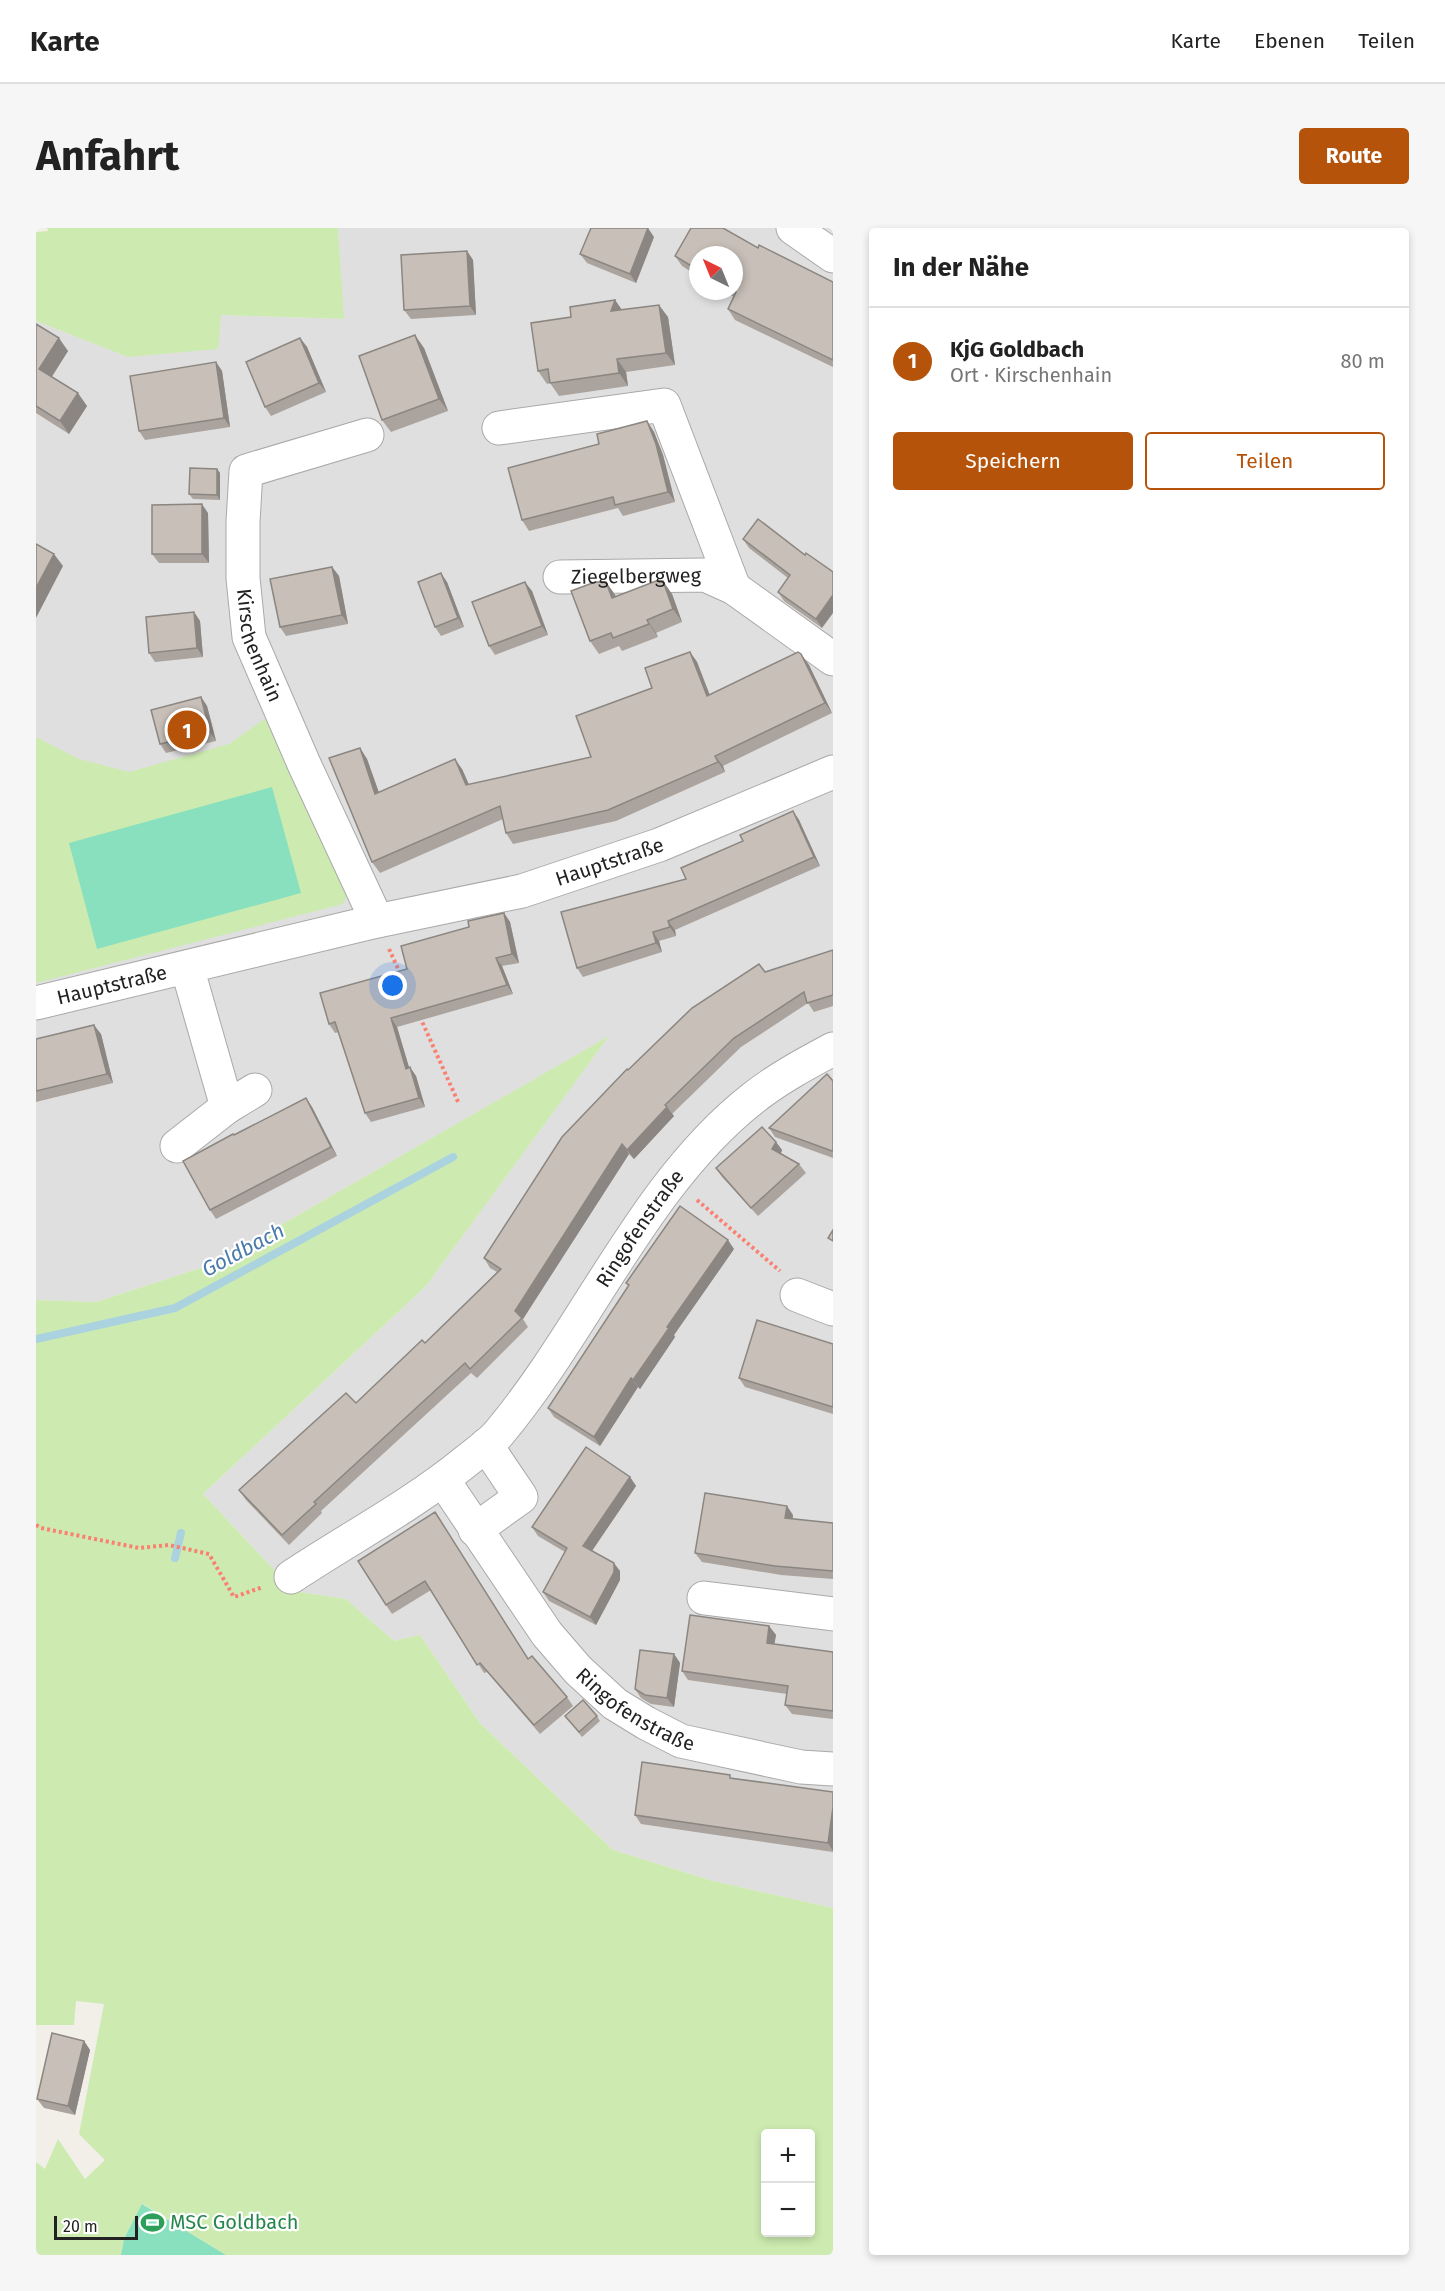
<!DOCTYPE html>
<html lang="de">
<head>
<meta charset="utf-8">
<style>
	body { margin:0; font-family:"Fira Sans",sans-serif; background:#f6f6f6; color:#222 }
	.controls { position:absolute; right:18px; bottom:18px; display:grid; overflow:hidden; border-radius:6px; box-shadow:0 3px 9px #0003 }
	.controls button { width:54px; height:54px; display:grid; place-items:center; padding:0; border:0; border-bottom:2px solid #e0e0e0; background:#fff; color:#222; font:30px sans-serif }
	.compass { position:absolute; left:653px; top:18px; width:54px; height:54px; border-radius:50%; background:#fff; box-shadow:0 3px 9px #0003; rotate:317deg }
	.scale { position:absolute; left:18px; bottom:15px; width:84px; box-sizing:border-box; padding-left:6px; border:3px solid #222; border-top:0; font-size:16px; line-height:21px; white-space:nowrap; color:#222; -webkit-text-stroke:4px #fff; paint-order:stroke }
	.you { position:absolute; left:357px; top:758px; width:21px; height:21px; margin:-15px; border:4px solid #fff; border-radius:50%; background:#1a73e8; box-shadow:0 0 0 9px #1a73e833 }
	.badge { display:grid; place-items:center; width:39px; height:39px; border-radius:50%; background:#b45309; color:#fff; font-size:20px; font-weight:700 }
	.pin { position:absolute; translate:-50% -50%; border:3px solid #fff; box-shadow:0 2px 6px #0006 }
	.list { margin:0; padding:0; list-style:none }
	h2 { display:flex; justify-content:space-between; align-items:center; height:78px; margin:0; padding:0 24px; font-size:26px }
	h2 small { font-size:20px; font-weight:400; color:#767676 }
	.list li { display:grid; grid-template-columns:39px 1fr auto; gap:18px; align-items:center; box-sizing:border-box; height:108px; padding:0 24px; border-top:2px solid #e0e0e0 }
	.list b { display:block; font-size:22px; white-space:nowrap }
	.list p { margin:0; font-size:20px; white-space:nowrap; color:#767676 }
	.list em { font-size:20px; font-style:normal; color:#767676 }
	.actions { display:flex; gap:12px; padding:18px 24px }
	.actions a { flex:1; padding:14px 0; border:2px solid #b45309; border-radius:6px; text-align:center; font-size:21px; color:#b45309 }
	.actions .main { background:#b45309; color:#fff }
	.map { position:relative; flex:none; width:797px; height:2027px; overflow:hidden; border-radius:6px }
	header { display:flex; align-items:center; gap:36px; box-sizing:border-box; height:84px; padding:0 30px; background:#fff; border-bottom:2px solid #e0e0e0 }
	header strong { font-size:28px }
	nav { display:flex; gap:33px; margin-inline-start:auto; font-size:21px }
	.intro { display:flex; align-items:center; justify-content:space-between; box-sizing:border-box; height:144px; padding:0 36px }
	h1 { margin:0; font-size:42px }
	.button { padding:15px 27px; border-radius:6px; background:#b45309; color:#fff; font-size:21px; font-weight:700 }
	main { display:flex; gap:36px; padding:0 36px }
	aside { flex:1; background:#fff; border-radius:6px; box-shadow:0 3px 9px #0003 }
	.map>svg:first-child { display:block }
	.residential { fill:#e0dfdf; fill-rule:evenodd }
	.grass { fill:#cdebb0; fill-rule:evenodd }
	.pitch { fill:#88e0be }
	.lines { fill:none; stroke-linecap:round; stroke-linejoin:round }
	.stream { stroke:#aad3df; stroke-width:8 }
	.minor-casing { stroke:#a9a9a9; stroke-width:35 }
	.path { stroke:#fa8072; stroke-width:4; stroke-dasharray:3 3; stroke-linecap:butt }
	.minor { stroke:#fff; stroke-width:33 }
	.wall { fill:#aba49e }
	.shaded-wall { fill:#8b8681 }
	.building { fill:#c7bfb8; stroke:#8b8681; stroke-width:1.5 }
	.labels { text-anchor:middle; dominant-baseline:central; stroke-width:4.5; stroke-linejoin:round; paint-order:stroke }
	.street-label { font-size:20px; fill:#222; stroke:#fff }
	.leisure-label { font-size:20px; fill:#27864d; stroke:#fff; text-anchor:start }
	.water-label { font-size:21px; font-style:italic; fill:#4a7aab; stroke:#fff }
</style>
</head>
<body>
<header>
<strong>Karte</strong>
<nav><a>Karte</a><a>Ebenen</a><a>Teilen</a></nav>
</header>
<div class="intro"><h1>Anfahrt</h1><a class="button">Route</a></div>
<main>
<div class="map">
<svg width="797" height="2027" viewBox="0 0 797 2027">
	<rect width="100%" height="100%" fill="#f2efe9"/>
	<path class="residential" d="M302,0h495v1680l-120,-27 -100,-31 -133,-127 -60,-88 -26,6 -48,-42 -52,-8 -91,-97 223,-208 182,-249 -395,227 -117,38 -60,-2v-979l93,36 92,-42 122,4zM662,27h36v36h-36z"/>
	<g class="grass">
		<polygon points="11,0 302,0 308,91 185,87 182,121 92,129 0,93 0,4 12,3"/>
		<polygon points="233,488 312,666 307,676 0,755 0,509 43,531 93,544 193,516"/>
		<path d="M573,808l-183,250 -223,208 91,97 52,8 48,42 26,-6 60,88 133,127 100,31 120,27v347h-607l-83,-51 -19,35 -3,16h-85v-93l9,7 13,-30 27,40 20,-19 -26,-26 25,-130 -28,-3 -2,24h-38v-725l60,2 117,-38zM730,1906h44v98h-44z"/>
	</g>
	<g class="pitch">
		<polygon points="236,559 265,665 61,721 33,615"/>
		<polygon points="106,1976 190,2027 85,2027 88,2011"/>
	</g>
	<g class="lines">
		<g class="stream">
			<polyline points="0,1111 139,1080 417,929"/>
			<polyline points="139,1330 145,1305"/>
		</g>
		<defs>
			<g id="minor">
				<polyline points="757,0 797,28"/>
				<polyline points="463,200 628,177 698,360"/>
				<path id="s1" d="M331,207l-121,36 -3,51v56l6,59 55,127 73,157"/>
				<path id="s2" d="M524,349l145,-2 29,13 99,71"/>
				<polyline points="151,739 191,879"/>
				<path id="s3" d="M0,775l341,-82 145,-30 137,-46 174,-73"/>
				<polyline points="141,918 191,879 219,862"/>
				<polyline points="761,1067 797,1081"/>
				<path id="s4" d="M407,1252l104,154 31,36 37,34 31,19 35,18 120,26 32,2"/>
				<polyline points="439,1302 485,1269 450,1217"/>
				<path id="s5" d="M255,1349c57,-38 120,-71 174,-115 11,-9 25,-18 34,-29 88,-105 145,-249 253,-334 25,-20 53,-35 81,-50"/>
				<polyline points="668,1370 797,1386"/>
			</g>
		</defs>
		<use href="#minor" class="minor-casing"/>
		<g class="path">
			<polyline points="353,721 365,747"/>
			<polyline points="384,789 423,876"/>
			<polyline points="661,972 744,1043"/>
			<polyline points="0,1297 5,1300 103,1320 133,1317 173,1326 198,1369 227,1359"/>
		</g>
		<use href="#minor" class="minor"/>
	</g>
	<g class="wall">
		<polygon points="618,9 600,55 551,35 544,26"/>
		<polygon points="722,20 797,54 797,139 699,92 692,81 698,69 688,63 698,63 662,27 662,48 646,38 639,28"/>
		<polygon points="431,23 437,32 440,87 375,91 368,82"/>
		<polygon points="579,72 586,82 632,89 639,137 590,144 592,158 523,168 514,155 511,156 502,143 535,89"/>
		<polygon points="0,96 32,123 16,149 51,178 33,206 0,185"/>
		<polygon points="264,110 271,119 290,164 235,188 229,179"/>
		<polygon points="388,120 412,183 355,204 346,192"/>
		<polygon points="180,134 186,143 194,199 109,212 103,203"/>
		<polygon points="611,193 618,204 627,227 639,274 587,288 582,280 493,303 486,292 563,216"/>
		<polygon points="181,241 184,245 184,272 157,271 153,266"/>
		<polygon points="172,285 173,335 123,335 116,326"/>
		<polygon points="707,311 769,327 786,400 748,373 742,364 752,350 713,320"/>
		<polygon points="296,339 303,348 312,396 250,408 244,399"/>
		<polygon points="411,354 428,399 405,408 399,399"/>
		<polygon points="570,354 580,368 636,366 646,394 620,405 622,409 586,423 583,418 563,426 554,413"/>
		<polygon points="496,363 512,407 459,427 453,418"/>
		<polygon points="158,384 164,393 167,429 119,434 113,425"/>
		<polygon points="654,424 661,434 674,467 765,426 773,437 796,485 687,538 689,544 580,593 477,616 470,605 467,591 344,645 336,634 324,520 331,531 343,565 426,541 433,557 555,529 616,460"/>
		<polygon points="165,469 171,478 180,513 130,525 124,516"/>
		<polygon points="757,583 763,592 784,638 639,702 640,708 623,713 626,724 547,749 541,740 650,651 707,613"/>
		<polygon points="468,685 474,694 483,735 466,738 477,766 361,799 373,840 380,848 389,879 335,894 329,885 303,804 299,805 293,796 371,741 433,699"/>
		<polygon points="797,722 797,778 778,784 772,775 705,819 636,886 638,888 598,931 593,926 487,1091 492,1099 441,1150 435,1145 285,1283 286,1285 253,1317 210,1272 203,1262 320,1175 389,1115 461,1044 454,1040 448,1030 592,842 729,744"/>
		<polygon points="65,806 77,855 0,874 0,811"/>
		<polygon points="797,853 797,930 739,909 733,900"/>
		<polygon points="270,870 276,879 301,928 180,991 174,982 198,907"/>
		<polygon points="740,914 746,922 745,925 763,936 770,945 722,988 686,949 680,940"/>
		<polygon points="698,1021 638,1107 639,1109 604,1161 602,1159 564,1218 518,1189 512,1180 593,1059 590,1055"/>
		<polygon points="797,1116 797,1186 709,1159 703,1150"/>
		<polygon points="594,1249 600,1258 556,1323 584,1343 584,1352 560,1397 513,1373 507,1364 529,1324 502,1308 496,1299"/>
		<polygon points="399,1284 492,1431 531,1469 537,1478 504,1506 451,1444 448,1445 395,1362 356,1386 350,1377"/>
		<polygon points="757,1287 757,1291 797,1295 797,1351 745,1347 666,1334 659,1325"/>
		<polygon points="733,1398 740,1407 738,1416 797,1424 797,1491 756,1486 749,1477 751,1466 652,1452 646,1443"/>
		<polygon points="638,1426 644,1435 638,1479 615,1476 605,1470 599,1461"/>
		<polygon points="529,1488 561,1488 564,1493 546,1509"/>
		<polygon points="696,1550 797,1564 797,1624 605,1596 599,1587"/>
		<polygon points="48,1813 54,1822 39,1887 8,1880 1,1871"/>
	</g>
	<g class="shaded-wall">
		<polygon points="612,0 618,9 600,55 594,46"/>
		<polygon points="431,23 437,32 440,87 434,78"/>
		<polygon points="579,72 588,85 575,83"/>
		<polygon points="623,77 632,89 639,137 630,125"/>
		<polygon points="379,107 388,120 412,183 403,171"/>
		<polygon points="23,110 32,123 12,154 3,141"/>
		<polygon points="264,110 271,119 290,164 283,155"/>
		<polygon points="581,131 590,144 592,158 583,145"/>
		<polygon points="180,134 186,143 194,199 188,190"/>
		<polygon points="42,165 51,178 33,206 24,193"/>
		<polygon points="611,193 618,204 627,227 639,274 632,264"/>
		<polygon points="181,241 184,245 184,272 181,267"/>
		<polygon points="166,276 172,285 173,335 166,326"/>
		<polygon points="18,326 27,338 0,390 0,360"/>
		<polygon points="296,339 303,348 312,396 306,387"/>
		<polygon points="405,345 411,354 428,399 422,390"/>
		<polygon points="627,353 636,366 646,394 637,381"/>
		<polygon points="489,354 496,363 512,407 506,398"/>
		<polygon points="570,354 579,367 585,383 576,370"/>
		<polygon points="797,367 797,385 786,400 780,391"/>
		<polygon points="158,384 164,393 167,429 161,420"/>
		<polygon points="611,392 620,405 622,409 613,396"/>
		<polygon points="654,424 661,434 678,479 671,468"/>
		<polygon points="765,426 773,437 796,485 789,475"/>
		<polygon points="165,469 171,478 180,513 174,504"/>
		<polygon points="324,520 331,531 347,576 339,566"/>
		<polygon points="679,528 687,538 689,544 682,534"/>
		<polygon points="419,531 426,541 438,568 430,557"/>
		<polygon points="757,583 763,592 784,638 778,629"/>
		<polygon points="468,685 474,694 483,735 476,726"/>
		<polygon points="632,693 639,702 640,708 634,699"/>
		<polygon points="617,704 623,713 626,724 620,715"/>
		<polygon points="460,730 466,738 477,766 471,757"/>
		<polygon points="355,790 361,799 376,849 370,841"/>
		<polygon points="58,797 65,806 77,855 71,846"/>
		<polygon points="374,839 380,848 389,879 383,870"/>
		<polygon points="270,870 276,879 301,928 295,919"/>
		<polygon points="631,879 638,888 598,931 591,922"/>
		<polygon points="740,914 746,922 743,930 736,921"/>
		<polygon points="586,916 593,926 487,1091 479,1083"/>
		<polygon points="692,1012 698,1021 638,1107 639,1109 604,1161 597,1152 631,1099"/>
		<polygon points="595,1150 602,1159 564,1218 558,1209"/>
		<polygon points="594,1249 600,1258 553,1327 547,1318"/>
		<polygon points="751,1278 757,1287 755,1299 749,1290"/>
		<polygon points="578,1335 584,1343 584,1352 560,1397 554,1389"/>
		<polygon points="733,1398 740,1407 737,1424 731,1415"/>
		<polygon points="638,1426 644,1435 638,1479 631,1470"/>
		<polygon points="797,1579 797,1623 792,1615"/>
		<polygon points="48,1813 54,1822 39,1887 32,1878"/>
	</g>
	<g class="building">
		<polygon points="555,0 612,0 594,46 544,26"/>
		<polygon points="655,0 687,0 722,20 723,17 797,54 797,132 692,81 700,64 698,63 698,27 662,27 662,42 639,28"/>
		<polygon points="431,23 434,78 368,82 365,27"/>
		<polygon points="579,72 575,83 623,77 630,125 581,131 583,145 514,155 512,141 502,143 495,95 535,89 534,79"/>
		<polygon points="0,96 23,110 3,141 42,165 24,193 0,178"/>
		<polygon points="379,107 403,171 346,192 323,128"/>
		<polygon points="264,110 283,155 229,179 210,134"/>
		<polygon points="180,134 188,190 103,203 94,148"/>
		<polygon points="611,193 620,216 632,264 579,277 577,269 486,292 472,240 563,216 561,206"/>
		<polygon points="154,240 181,241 181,267 153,266"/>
		<polygon points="166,276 166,326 116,326 116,277"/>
		<polygon points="722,291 769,327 770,325 797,344 797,367 780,391 742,364 754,347 707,311"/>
		<polygon points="0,316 18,326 0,360"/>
		<polygon points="296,339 306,387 244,399 234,351"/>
		<polygon points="405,345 422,390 399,399 382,354"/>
		<polygon points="620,353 627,353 637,381 611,392 613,396 577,410 575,405 554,413 535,363 559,354 570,354 576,370"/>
		<polygon points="489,354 506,398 453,418 436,374"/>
		<polygon points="158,384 161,420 113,425 110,389"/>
		<polygon points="654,424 671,468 762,424 765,426 789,475 679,528 682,534 572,582 470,605 464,578 336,634 293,530 324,520 339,566 419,531 430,557 555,529 540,488 616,460 609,440"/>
		<polygon points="165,469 174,504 124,516 115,482"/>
		<polygon points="757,583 778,629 632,693 634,699 617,704 620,715 541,740 525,684 650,651 645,640 707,613 704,607"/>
		<polygon points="468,685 476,726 460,730 471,757 355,790 370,841 374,839 383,870 329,885 299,794 293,796 284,765 371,741 365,718 433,699 432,693"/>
		<polygon points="797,722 797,767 771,775 768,764 698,810 629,877 631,879 591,922 586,916 479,1083 486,1090 434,1141 429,1135 278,1274 280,1276 246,1307 203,1262 310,1165 320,1175 386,1112 389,1115 465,1041 448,1030 526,909 591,841 592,842 656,780 723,736 729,744"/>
		<polygon points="58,797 71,846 0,863 0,811"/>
		<polygon points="791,846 797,853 797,923 796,923 733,900"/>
		<polygon points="270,870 295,919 174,982 147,933 197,906 198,907"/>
		<polygon points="726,899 740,914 736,921 763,936 715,980 680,940"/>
		<polygon points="644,978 692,1012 631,1099 633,1100 597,1152 595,1150 558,1209 512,1180 593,1057 590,1055"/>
		<polygon points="797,1002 797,1013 792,1010"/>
		<polygon points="721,1092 797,1116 797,1179 703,1150"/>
		<polygon points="550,1219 594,1249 547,1318 578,1335 578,1344 554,1389 507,1364 531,1320 496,1299"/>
		<polygon points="669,1265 751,1278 749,1290 797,1295 797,1343 739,1338 659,1325"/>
		<polygon points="399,1284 492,1431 496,1428 531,1469 498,1497 444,1435 441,1437 389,1353 350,1377 322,1333"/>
		<polygon points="654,1387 733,1398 731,1415 797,1424 797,1483 749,1477 752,1458 646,1443"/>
		<polygon points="604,1422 638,1426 631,1470 609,1467 599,1461"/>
		<polygon points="547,1472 561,1488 543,1504 529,1488"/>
		<polygon points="606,1534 694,1547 694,1550 797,1564 797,1579 792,1615 599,1587"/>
		<polygon points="16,1805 48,1813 32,1878 1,1871"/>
	</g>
	<defs>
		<symbol id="stadium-bare" viewBox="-9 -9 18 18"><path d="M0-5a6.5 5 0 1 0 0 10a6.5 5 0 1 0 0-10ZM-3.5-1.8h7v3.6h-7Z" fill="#2e9e5b" stroke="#fff" stroke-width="2.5" paint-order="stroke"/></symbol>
	</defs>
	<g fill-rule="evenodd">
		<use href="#stadium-bare" x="100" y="1978" width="33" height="33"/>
	</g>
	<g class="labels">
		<g class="street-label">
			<text stroke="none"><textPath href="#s2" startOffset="76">Ziegelbergweg</textPath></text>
			<text stroke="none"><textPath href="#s1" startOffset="303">Kirschenhain</textPath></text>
			<text stroke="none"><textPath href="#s3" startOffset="591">Hauptstraße</textPath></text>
			<text stroke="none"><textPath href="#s3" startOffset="78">Hauptstraße</textPath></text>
			<text stroke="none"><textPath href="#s5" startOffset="502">Ringofenstraße</textPath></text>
			<text stroke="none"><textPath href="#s4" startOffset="304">Ringofenstraße</textPath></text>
		</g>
		<g class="leisure-label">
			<text x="134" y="1994">MSC Goldbach</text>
		</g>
		<g class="water-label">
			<text transform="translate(207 1022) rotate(-28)">Goldbach</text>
		</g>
	</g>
</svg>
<div class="controls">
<button>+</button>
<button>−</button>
</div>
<svg class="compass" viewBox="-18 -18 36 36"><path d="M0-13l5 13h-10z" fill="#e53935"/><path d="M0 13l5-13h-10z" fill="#767676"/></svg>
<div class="scale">20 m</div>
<div class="you"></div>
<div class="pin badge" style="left:151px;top:502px">1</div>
</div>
<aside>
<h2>In der Nähe<small></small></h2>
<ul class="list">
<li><span class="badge">1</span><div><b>KjG Goldbach</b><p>Ort · Kirschenhain</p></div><em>80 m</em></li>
</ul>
<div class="actions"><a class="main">Speichern</a><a>Teilen</a></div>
</aside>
</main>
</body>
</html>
